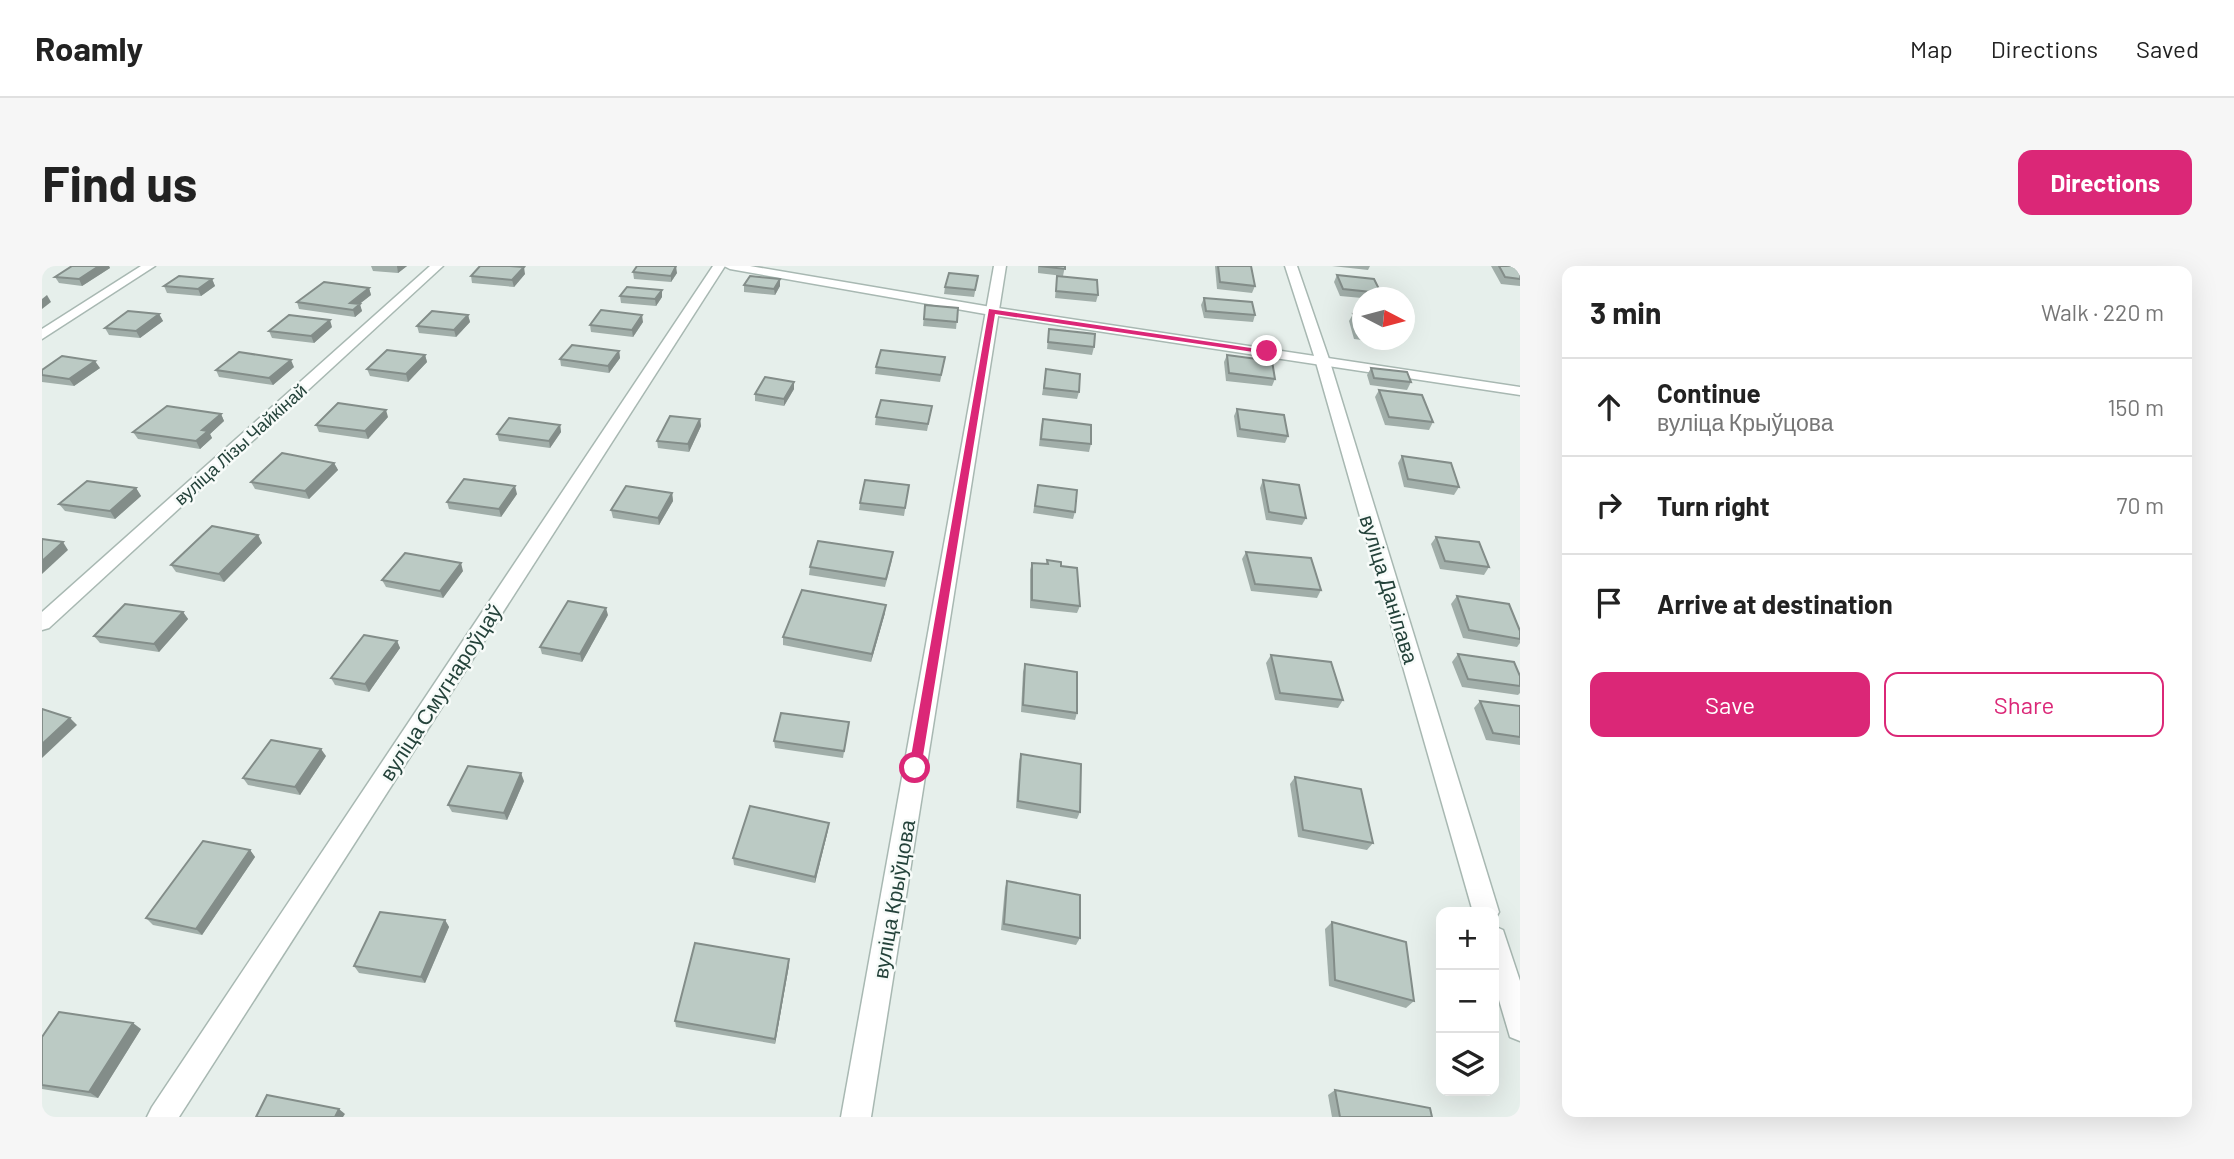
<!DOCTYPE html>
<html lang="en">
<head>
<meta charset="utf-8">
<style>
	body { margin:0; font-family:Barlow,sans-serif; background:#f6f6f6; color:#222 }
	.controls { position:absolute; right:21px; bottom:21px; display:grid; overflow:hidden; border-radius:14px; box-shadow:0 7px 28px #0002 }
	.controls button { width:63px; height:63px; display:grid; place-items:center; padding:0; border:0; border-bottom:2px solid #e0e0e0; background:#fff; color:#222; font:35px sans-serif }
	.compass { position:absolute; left:1310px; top:21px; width:63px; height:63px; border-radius:50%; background:#fff; box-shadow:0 7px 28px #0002; rotate:96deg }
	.stop { position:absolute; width:21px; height:21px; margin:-16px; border:5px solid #db2777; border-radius:50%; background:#fff }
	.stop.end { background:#db2777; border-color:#fff; box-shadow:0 2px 7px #0008 }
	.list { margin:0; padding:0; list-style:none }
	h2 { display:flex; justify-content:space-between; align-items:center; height:91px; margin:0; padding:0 28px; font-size:30px }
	h2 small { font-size:23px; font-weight:400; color:#767676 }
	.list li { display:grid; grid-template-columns:46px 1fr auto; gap:21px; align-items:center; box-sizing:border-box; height:98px; padding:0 28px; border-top:2px solid #e0e0e0 }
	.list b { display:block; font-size:26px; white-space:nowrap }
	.list p { margin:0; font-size:23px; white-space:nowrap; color:#767676 }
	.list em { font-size:23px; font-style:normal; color:#767676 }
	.actions { display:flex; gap:14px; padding:21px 28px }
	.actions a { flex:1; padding:16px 0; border:2px solid #db2777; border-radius:14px; text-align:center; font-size:24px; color:#db2777 }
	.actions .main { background:#db2777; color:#fff }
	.icon { flex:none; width:38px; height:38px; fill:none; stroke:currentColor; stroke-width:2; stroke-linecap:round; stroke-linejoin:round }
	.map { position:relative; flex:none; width:1478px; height:851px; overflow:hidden; border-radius:14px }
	header { display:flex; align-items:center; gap:42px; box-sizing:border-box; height:98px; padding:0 35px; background:#fff; border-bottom:2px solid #e0e0e0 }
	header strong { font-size:33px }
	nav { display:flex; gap:38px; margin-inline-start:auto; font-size:24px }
	.intro { display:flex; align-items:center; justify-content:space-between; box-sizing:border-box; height:168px; padding:0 42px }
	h1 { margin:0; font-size:49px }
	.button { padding:18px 32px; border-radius:14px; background:#db2777; color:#fff; font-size:24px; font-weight:700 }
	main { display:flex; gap:42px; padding:0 42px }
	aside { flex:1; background:#fff; border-radius:14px; box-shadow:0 7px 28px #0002 }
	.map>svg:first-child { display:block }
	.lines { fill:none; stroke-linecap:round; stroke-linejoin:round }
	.service-casing { stroke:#a8b8b2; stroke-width:3 }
	.minor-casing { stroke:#a8b8b2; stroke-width:3 }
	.service { fill:#fff; fill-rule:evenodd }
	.minor { fill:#fff; fill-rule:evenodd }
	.wall { fill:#a1aea9 }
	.shaded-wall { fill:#838d89 }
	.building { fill:#bbcac4; stroke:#838d89; stroke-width:2 }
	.route { fill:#db2777 }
	.labels { text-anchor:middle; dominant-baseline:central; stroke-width:5; stroke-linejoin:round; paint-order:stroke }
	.far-street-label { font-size:18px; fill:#24423a; stroke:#f7fbf9 }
	.street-label { font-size:21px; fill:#24423a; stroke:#f7fbf9 }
</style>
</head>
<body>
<header>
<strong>Roamly</strong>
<nav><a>Map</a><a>Directions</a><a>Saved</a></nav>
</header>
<div class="intro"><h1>Find us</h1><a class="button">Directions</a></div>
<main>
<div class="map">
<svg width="1478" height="851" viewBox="0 0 1478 851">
	<rect width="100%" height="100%" fill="#e6efeb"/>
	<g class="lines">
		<defs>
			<polygon id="service" points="682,0 708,0 949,41 1478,121 1478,129 949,49 688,3"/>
			<g id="minor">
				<polygon points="99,0 113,0 0,73 0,63"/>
				<polygon points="388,0 401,0 7,362 0,364 0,346"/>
				<polygon points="671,0 683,0 137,851 105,851 110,841"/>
				<polygon points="952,0 964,0 829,851 799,851"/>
				<polygon points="1243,0 1255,0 1287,93 1457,646 1452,655 1452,646 1431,646 1273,93"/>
				<polygon points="1452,660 1461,664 1478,715 1478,775 1468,771 1452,717"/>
			</g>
		</defs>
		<use href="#service" class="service-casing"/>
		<use href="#minor" class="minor-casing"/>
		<use href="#service" class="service"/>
		<use href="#minor" class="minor"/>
	</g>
	<g class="wall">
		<polygon points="30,0 67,0 68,2 40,20 17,17 13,11"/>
		<polygon points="329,0 365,0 356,7 331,5"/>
		<polygon points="996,0 1023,0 1021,10 996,7"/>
		<polygon points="1173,0 1209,0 1213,20 1210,27 1175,23"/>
		<polygon points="1290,0 1328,0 1326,4"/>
		<polygon points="1449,0 1478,0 1478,20 1459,18"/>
		<polygon points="591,6 635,7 629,16 592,13"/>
		<polygon points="483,8 472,21 430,17 429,10"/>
		<polygon points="1295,9 1339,27 1336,32 1320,32 1298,30 1292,16"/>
		<polygon points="936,10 932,31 902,28 903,21"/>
		<polygon points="1015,10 1056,29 1054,36 1013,32"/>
		<polygon points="170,13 173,20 159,30 125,27 122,20"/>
		<polygon points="702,19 738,20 733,29 702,26"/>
		<polygon points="327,22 329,29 317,38 320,45 313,51 257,43 255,36"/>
		<polygon points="620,24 620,31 614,40 579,37 578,30"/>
		<polygon points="1162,32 1213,49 1211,56 1162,52 1159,39"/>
		<polygon points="883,39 916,42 914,63 881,60"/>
		<polygon points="117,48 121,55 98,72 67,69 63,62"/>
		<polygon points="1311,48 1320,50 1320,74 1354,74 1351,78 1312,73 1307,55"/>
		<polygon points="426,49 428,56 414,71 377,67 375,60"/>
		<polygon points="601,56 591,71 549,66 548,59"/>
		<polygon points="290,61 272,77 230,72 227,65"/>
		<polygon points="1007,63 1052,81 1050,89 1005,83"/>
		<polygon points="577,85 578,92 567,107 519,100 518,93"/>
		<polygon points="383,89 385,96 366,116 328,110 325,103"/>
		<polygon points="1185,89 1233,113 1230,120 1184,115 1182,96"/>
		<polygon points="902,98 898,116 833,108 834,101"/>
		<polygon points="252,101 231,119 177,111 174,104"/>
		<polygon points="58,102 32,120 0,116 0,104"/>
		<polygon points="1329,102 1369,116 1365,124 1328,119 1325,109"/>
		<polygon points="1004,103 1037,126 1035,133 1000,129"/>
		<polygon points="752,116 752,123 742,140 713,135 713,128"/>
		<polygon points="1337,124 1391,156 1387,164 1343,159 1333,131"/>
		<polygon points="890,140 885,165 833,159 834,151"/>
		<polygon points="1195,143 1246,170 1243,177 1195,171 1192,150"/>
		<polygon points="179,148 182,155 168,168 170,172 158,183 96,173 91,166"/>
		<polygon points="346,151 326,173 277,166 274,159"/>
		<polygon points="658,153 659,160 647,186 616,182 615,175"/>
		<polygon points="1001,153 1049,178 1047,186 997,180 999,160"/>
		<polygon points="518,159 519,166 508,182 457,175 455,168"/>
		<polygon points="1360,190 1417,221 1412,229 1362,221 1356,197"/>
		<polygon points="292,197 296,204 267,233 213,223 209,216"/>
		<polygon points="1221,214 1264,252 1260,259 1224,254 1218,222"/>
		<polygon points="867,219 862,250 817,244 818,237"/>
		<polygon points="996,219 1033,246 1031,253 991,247"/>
		<polygon points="94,222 99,230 73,253 23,245 17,238"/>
		<polygon points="630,227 631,235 617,259 571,252 569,244"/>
		<polygon points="475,228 459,251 407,243 405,236"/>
		<polygon points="216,269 220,277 182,316 134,306 129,299"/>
		<polygon points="1394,271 1447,301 1442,309 1398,303 1389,278"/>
		<polygon points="1204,286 1279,324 1275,332 1209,325 1200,293"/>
		<polygon points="850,294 843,321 767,309 768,301"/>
		<polygon points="1005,294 1019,300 1038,340 1035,347 988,342 988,304 990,297 1004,298"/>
		<polygon points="421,305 401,332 344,321 340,314"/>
		<polygon points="1415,330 1478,365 1478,377 1475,381 1421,372 1409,338"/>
		<polygon points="141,346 146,353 117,386 58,377 52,370"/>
		<polygon points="843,347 829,396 741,379 741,371"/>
		<polygon points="566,349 540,396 500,388 498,381"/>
		<polygon points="355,375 358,382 327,426 293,419 289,412"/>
		<polygon points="1416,388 1478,410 1478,427 1476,429 1420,421 1410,396"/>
		<polygon points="1229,389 1301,434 1296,442 1233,434 1224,397"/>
		<polygon points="983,398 1035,447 1033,454 979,446 981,406"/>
		<polygon points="1438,435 1478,440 1478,479 1444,474 1432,442"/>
		<polygon points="807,456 801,492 733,482 732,475"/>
		<polygon points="979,488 1038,546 1035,553 974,542 977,495"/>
		<polygon points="284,490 258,529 206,519 201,512"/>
		<polygon points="1253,511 1331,577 1325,584 1256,571 1248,518"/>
		<polygon points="482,515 465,554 410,546 406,539"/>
		<polygon points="786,564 773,617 692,599 691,592"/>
		<polygon points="208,584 213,591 160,669 111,659 104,652"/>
		<polygon points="965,615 1038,672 1034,679 959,664 963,622"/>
		<polygon points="403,654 407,661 383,717 317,707 312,700"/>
		<polygon points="1290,656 1372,735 1364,742 1287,720 1283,663"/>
		<polygon points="747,693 747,699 733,778 634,761 633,755"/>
		<polygon points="99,763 56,832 0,823 0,771"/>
		<polygon points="1293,824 1390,851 1290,851 1286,829"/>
	</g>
	<g class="shaded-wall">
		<polygon points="57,0 67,0 68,2 40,20 37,13"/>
		<polygon points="355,0 365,0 356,7"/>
		<polygon points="634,0 635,7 629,16 629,10"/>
		<polygon points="482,1 483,8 472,21 470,14"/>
		<polygon points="170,13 173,20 159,30 156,23"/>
		<polygon points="738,13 738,20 733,29 732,23"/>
		<polygon points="327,22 329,29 310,44 308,37"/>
		<polygon points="620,24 620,31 614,40 613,33"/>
		<polygon points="5,29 9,36 0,43 0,33"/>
		<polygon points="318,38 320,45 313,51 311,44"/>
		<polygon points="117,48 121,55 98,72 94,65"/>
		<polygon points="426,49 428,56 414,71 412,64"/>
		<polygon points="600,49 601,56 591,71 590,64"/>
		<polygon points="288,54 290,61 272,77 269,70"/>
		<polygon points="577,85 578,92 567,107 566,100"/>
		<polygon points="383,89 385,96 366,116 364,108"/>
		<polygon points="249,94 252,101 231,119 227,112"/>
		<polygon points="53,95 58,102 32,120 27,113"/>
		<polygon points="752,116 752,123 742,140 742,133"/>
		<polygon points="344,144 346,151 326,173 323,165"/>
		<polygon points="179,148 182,155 168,168 170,172 158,183 154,175 160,164"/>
		<polygon points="658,153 659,160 647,186 646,178"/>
		<polygon points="518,159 519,166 508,182 507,175"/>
		<polygon points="292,197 296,204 267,233 263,225"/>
		<polygon points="473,220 475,228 459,251 457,243"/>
		<polygon points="94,222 99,230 73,253 68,245"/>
		<polygon points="630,227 631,235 617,259 616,252"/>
		<polygon points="216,269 220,277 182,316 177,308"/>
		<polygon points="21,276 26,284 0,308 0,295"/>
		<polygon points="419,297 421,305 401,332 398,325"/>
		<polygon points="844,339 843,347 829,396 830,388"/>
		<polygon points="564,342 566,349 540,396 538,388"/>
		<polygon points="141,346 146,353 117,386 112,378"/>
		<polygon points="355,375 358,382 327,426 323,418"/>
		<polygon points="28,452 35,459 0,492 0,478"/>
		<polygon points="279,483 284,490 258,529 253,521"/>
		<polygon points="479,507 482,515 465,554 462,547"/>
		<polygon points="787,557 786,564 773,617 773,611"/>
		<polygon points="208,584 213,591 160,669 154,663"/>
		<polygon points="403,654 407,661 383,717 379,711"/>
		<polygon points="747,693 747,699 733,778 733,773"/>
		<polygon points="91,757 99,763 56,832 47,826"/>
		<polygon points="297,843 303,848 301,851 293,851"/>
	</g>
	<g class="building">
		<polygon points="30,0 57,0 37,13 13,11"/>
		<polygon points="438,0 468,0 482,1 470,14 429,10"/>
		<polygon points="595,0 634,0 629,10 591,6"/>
		<polygon points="997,0 1023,0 1023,3"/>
		<polygon points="1176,0 1209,0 1213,20 1178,16"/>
		<polygon points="1457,0 1478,0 1478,13 1463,11"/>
		<polygon points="907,7 936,10 933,24 903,21"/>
		<polygon points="1295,9 1332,13 1339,27 1301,23"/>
		<polygon points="137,10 170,13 156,23 122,20"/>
		<polygon points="708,10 738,13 732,23 702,19"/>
		<polygon points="1015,10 1055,14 1056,29 1014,25"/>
		<polygon points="282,16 327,22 308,37 318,38 311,44 255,36"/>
		<polygon points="585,21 620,24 613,33 578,30"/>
		<polygon points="1162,32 1210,36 1213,49 1164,45"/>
		<polygon points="883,39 916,42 915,56 882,53"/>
		<polygon points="559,44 600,49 590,64 548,59"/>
		<polygon points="86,45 117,48 94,65 63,62"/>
		<polygon points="390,45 426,49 412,64 375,60"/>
		<polygon points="1311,48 1320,50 1320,67 1315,66"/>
		<polygon points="247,49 288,54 269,70 227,65"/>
		<polygon points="1007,63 1053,68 1052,81 1006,76"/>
		<polygon points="530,79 577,85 566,100 518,93"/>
		<polygon points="345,84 383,89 364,108 325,103"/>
		<polygon points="839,84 903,91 899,109 834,101"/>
		<polygon points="197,86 249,94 227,112 174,104"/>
		<polygon points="1185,89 1230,95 1233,113 1187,107"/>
		<polygon points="20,90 53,95 27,113 0,109 0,104"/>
		<polygon points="1329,102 1365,106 1369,116 1332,112"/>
		<polygon points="1004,103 1038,108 1037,126 1002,122"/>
		<polygon points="723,111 752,116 742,133 713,128"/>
		<polygon points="1337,124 1380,129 1391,156 1347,151"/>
		<polygon points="839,134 890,140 886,158 834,151"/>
		<polygon points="296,137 344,144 323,165 274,159"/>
		<polygon points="125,140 179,148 160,164 166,165 154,175 91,166"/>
		<polygon points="1195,143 1242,149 1246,170 1198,163"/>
		<polygon points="628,150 658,153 646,178 615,175"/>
		<polygon points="467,152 518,159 507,175 455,168"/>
		<polygon points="1001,153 1049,159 1049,178 999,173"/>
		<polygon points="240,187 292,197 263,225 209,216"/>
		<polygon points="1360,190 1409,197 1417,221 1366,213"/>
		<polygon points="422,213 473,220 457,243 405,236"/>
		<polygon points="823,214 867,219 863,242 818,237"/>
		<polygon points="1221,214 1257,219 1264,252 1227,246"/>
		<polygon points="45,215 94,222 68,245 17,238"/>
		<polygon points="996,219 1035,224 1033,246 993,240"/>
		<polygon points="584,220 630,227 616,252 569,244"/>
		<polygon points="170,260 216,269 177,308 129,299"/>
		<polygon points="1394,271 1437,276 1447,301 1403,295"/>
		<polygon points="0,273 21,276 0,295"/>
		<polygon points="776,275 851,286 844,313 768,301"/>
		<polygon points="1204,286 1269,292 1279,324 1213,318"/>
		<polygon points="363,287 419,297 398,325 340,314"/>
		<polygon points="1005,294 1019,296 1019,300 1035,302 1038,340 990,334 990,297 1006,298"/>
		<polygon points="760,324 844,339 830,388 741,371"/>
		<polygon points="1415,330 1467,338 1478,365 1478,373 1427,364"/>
		<polygon points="526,335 564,342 538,388 498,381"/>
		<polygon points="83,338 141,346 112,378 52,370"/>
		<polygon points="322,369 355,375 323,418 289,412"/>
		<polygon points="1416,388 1472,396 1478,410 1478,420 1426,413"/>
		<polygon points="1229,389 1289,396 1301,434 1238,427"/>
		<polygon points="983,398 1035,406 1035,447 981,439"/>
		<polygon points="1438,435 1478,440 1478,471 1451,467"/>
		<polygon points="0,443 28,452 0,478"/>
		<polygon points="739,447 807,456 802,485 732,475"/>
		<polygon points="229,474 279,483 253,521 201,512"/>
		<polygon points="979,488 1039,498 1038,546 976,535"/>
		<polygon points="426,500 479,507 462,547 406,539"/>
		<polygon points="1253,511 1319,523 1331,577 1261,564"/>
		<polygon points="708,540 787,557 773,611 691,592"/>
		<polygon points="161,575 208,584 154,663 104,652"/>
		<polygon points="965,615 1038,629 1038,672 962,658"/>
		<polygon points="338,646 403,654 379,711 312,700"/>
		<polygon points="1290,656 1364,676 1372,735 1293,714"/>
		<polygon points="653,677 747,693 733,773 633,755"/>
		<polygon points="17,746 91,757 47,826 0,819 0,771"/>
		<polygon points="1293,824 1388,842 1390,851 1298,851"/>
		<polygon points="225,829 297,843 293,851 214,851"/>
	</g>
	<polygon class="route" points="947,43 1229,85 1225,88 953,48 879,502 873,507 867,502"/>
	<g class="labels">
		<g class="far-street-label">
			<text transform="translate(198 178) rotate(-42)">вуліца Лізы Чайкінай</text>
		</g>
		<g class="street-label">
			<text transform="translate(1348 323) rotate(73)">вуліца Данілава</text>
			<text transform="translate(398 426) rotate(-57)">вуліца Смугнароўцаў</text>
			<text transform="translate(851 633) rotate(-80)">вуліца Крыўцова</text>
		</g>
	</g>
</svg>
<div class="controls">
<button>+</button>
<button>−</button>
<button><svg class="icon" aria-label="layers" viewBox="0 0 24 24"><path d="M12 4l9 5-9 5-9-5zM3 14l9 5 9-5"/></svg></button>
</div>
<svg class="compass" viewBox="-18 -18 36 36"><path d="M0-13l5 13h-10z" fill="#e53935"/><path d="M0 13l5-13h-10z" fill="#767676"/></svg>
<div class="stop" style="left:873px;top:502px"></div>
<div class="stop end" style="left:1225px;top:85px"></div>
</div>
<aside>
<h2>3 min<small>Walk · 220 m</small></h2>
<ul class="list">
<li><svg class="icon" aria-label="ahead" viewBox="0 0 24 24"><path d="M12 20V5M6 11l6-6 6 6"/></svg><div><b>Continue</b><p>вуліца Крыўцова</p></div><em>150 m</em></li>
<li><svg class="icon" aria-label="right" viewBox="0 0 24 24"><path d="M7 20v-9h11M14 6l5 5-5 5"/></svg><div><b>Turn right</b></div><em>70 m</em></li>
<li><svg class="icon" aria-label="arrive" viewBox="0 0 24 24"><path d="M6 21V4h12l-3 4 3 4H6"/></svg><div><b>Arrive at destination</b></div></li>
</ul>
<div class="actions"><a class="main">Save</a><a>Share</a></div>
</aside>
</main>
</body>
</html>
